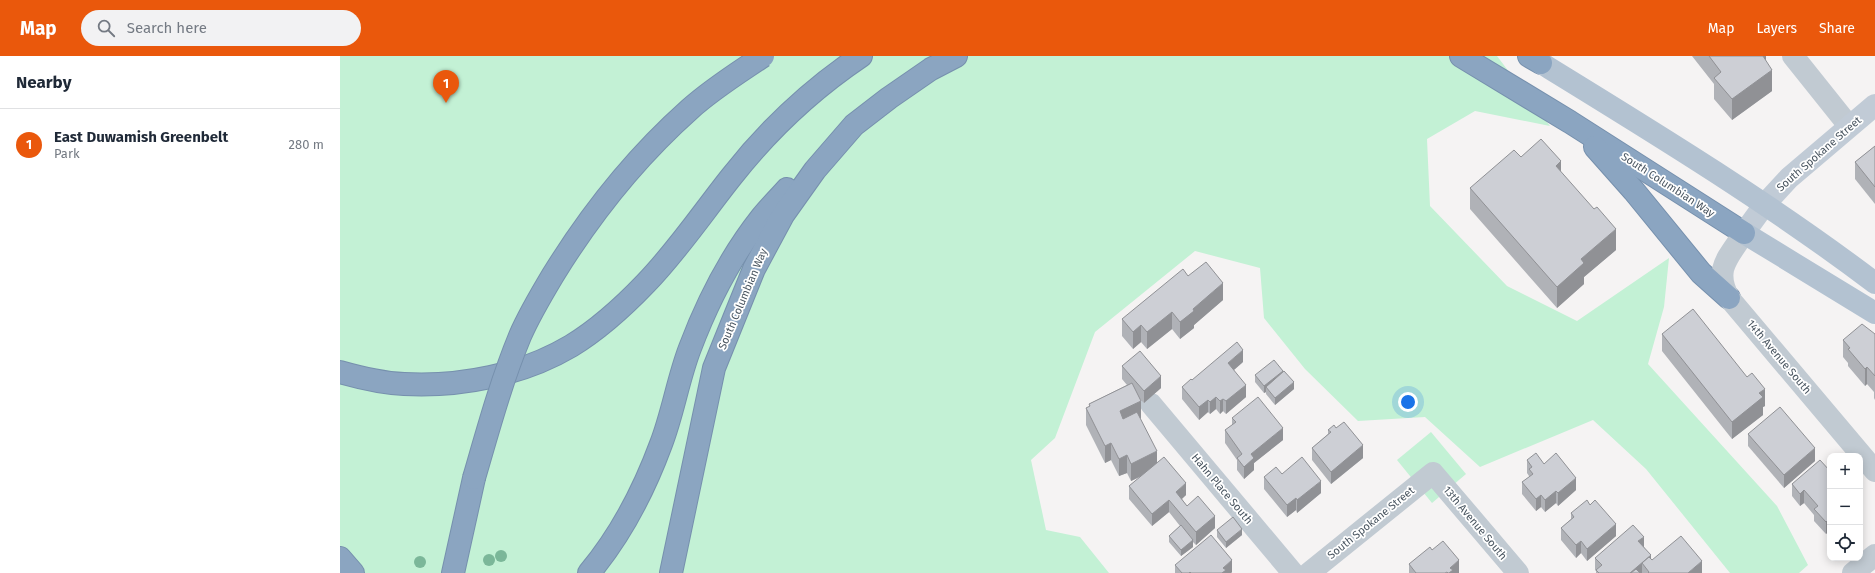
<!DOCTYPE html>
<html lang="en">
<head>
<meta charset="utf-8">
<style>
	body { margin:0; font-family:"Fira Sans",sans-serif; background:#f2f2f3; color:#1f2937 }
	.controls { position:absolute; right:12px; bottom:12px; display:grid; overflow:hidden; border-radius:8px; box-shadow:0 2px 10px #0003 }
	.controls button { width:36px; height:36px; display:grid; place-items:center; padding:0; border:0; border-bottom:1px solid #e0e1e3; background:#fff; color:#1f2937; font:20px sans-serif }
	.you { position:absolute; left:1068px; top:346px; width:14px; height:14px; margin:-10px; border:3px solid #fff; border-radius:50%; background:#1a73e8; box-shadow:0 0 0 6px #1a73e833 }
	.badge { display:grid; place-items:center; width:26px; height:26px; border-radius:50%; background:#ea580c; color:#fff; font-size:13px; font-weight:700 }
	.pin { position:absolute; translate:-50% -33px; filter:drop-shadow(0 1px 2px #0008) }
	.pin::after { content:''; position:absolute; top:21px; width:14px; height:12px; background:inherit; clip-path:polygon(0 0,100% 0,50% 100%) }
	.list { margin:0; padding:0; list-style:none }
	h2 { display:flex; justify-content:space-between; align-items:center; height:52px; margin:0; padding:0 16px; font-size:17px }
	h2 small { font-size:13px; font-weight:400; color:#747a83 }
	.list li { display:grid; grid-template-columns:26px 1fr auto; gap:12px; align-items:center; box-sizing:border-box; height:72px; padding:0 16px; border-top:1px solid #e0e1e3 }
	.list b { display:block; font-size:15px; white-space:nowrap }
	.list p { margin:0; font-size:13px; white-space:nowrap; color:#747a83 }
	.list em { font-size:13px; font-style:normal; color:#747a83 }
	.icon { flex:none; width:22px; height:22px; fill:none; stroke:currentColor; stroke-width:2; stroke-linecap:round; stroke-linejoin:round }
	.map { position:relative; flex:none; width:1535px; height:517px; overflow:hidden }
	header { display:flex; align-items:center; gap:24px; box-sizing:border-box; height:56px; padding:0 20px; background:#ea580c; color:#fff }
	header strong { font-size:19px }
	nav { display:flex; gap:22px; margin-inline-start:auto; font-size:14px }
	.search { width:280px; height:36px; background:#f2f2f3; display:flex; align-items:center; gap:10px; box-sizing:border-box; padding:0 14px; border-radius:22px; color:#747a83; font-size:15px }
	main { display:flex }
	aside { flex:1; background:#fff }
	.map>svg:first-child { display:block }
	.green { fill:#c3f1d5 }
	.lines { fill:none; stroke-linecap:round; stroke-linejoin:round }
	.highway-casing { stroke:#7690ad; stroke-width:24 }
	.street { stroke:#c1cad2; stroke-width:22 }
	.secondary { stroke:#c1cbd6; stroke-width:22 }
	.primary { stroke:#b3c2d1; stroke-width:22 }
	.highway { stroke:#8ba5c1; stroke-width:22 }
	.highway-bridge-casing { stroke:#7690ad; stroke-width:24; stroke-linecap:butt }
	.highway-bridge { stroke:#8ba5c1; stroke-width:22 }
	.tree { fill:#7bb799 }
	.wall { fill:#b0b2b7 }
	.shaded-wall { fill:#909195 }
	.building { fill:#cdcfd5; stroke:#909195 }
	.labels { text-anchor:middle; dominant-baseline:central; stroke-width:3.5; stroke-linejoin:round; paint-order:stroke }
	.street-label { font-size:11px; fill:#4a5661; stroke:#fff }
</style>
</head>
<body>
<header>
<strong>Map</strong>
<div class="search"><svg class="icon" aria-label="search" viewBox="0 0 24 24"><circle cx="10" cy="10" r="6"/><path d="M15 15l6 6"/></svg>Search here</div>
<nav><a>Map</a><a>Layers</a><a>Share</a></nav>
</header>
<main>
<aside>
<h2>Nearby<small></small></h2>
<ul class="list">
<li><span class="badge">1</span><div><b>East Duwamish Greenbelt</b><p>Park</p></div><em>280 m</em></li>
</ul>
</aside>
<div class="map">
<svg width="1535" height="517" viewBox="0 0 1535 517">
	<rect width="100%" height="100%" fill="#f5f3f3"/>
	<g class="green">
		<polygon points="0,0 1157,0 1210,70 1135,55 1087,83 1090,150 1167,230 1237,265 1329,202 1324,251 1308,308 1437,450 1468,509 1459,517 1390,517 1306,413 1253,364 1140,411 1085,361 1018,365 965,313 924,262 920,212 855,195 755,276 715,382 691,404 706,474 740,481 769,517 0,517"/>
		<polygon points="1091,376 1126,418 1092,447 1057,404"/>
	</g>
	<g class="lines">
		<defs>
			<g id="highway">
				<polyline points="1121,0 1230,66 1404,177"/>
				<polyline points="1189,0 1201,7"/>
				<polyline points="1255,91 1294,135 1361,217 1389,242"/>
				<path d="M0,316c21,6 43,11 64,12 57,3 118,-9 167,-38 28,-17 53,-40 75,-63 32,-33 58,-72 86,-107 37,-47 80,-87 129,-120"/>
				<polyline points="0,502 13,517"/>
				<polyline points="113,517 134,422"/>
				<path d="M249,517c31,-37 55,-83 72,-129 12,-31 17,-65 29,-96 17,-45 41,-92 71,-130 8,-10 18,-20 26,-29"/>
				<polyline points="331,517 374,312 414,213 443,159 475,114 514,69 549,42 591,13 616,0"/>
			</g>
		</defs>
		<use href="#highway" class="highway-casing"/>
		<g class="street">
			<polyline points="1453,0 1509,70"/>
			<path d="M1404,177c-15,24 -31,36 -15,65l146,173"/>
			<polyline points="811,348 953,517"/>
			<polyline points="969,517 1093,417 1178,517"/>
			<polyline points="1513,517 1535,499"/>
		</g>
		<polyline class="secondary" points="1404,177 1425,148 1449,122 1535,49"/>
		<g class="primary">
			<path d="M1201,7c114,70 227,139 334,220"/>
			<polyline points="1404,177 1535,257"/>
		</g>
		<use href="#highway" class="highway"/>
		<defs>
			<path id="highway-bridge" d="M134,422c14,-48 27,-96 46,-142 9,-21 21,-41 33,-61 37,-60 83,-118 137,-166 22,-20 48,-36 73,-53"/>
		</defs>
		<use href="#highway-bridge" class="highway-bridge-casing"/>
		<use href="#highway-bridge" class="highway-bridge"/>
	</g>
	<g class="tree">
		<circle cx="161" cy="500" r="6"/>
		<circle cx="149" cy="504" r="6"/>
		<circle cx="80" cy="506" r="6"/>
	</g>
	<g class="wall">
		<polygon points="1352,0 1426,0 1426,5 1432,35 1392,64 1374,43 1374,28"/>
		<polygon points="1535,90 1535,148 1515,123 1515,106"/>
		<polygon points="1181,101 1221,116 1276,194 1244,221 1244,228 1217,252 1130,153 1130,132"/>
		<polygon points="848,220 883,244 854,269 854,272 840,283 832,273 807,293 801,286 793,293 782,280 782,263"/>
		<polygon points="1322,278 1425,350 1423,351 1423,359 1392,383 1322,295"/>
		<polygon points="1535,278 1535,344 1534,342 1534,336 1527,328 1525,330 1508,310 1508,307 1503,301 1503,284"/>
		<polygon points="903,306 894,314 906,341 886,358 883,355 880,358 876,353 870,358 868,356 859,364 842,343 842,331 852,324"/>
		<polygon points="782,310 821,332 804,347 800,343 800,362 817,407 846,439 842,443 847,450 875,472 856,489 853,486 853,491 841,500 829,486 829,480 840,470 829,456 812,470 789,443 789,430 800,421 791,425 787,417 779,420 771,404 765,407 746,369 746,352 749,351 749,348 787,329 782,323"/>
		<polygon points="943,316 954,333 935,349 926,338 926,336 924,337 915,326 915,319"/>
		<polygon points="892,362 943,384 914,407 914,414 904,423 897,414 897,404 885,387 885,374 892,369"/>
		<polygon points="988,374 1023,402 991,428 972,404 972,392 988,378"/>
		<polygon points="1408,378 1475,405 1444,432 1408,390"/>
		<polygon points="1187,404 1204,408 1236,434 1218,450 1216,447 1205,456 1201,451 1196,455 1182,438 1182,426 1189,421 1189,420 1187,417"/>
		<polygon points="1490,415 1490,474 1486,478 1474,465 1474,459 1464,447 1460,450 1452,440 1452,428"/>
		<polygon points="942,418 981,437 957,457 956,454 947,461 924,433 924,421"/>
		<polygon points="1231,457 1276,480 1247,505 1241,497 1236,502 1221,484 1221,472 1231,463"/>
		<polygon points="877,474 902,479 886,492 877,481"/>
		<polygon points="1304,491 1312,504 1362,517 1256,517 1256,515 1255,514 1255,502"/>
		<polygon points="1092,494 1119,516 1119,517 1069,517 1069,508"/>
		<polygon points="835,509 892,516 891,517 835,517"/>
	</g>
	<g class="shaded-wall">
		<polygon points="1422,0 1426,0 1426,14"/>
		<polygon points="1432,14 1432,35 1392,64 1392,43"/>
		<polygon points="1221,105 1221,126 1216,110"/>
		<polygon points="1276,173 1276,194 1244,221 1244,228 1217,252 1217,231 1241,203"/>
		<polygon points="883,227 883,244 854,269 854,272 840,283 840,266 853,253"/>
		<polygon points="832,256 832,273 807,293 807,276"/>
		<polygon points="801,269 801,286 793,293 793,276"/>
		<polygon points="903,294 903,306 888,319 888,307"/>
		<polygon points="1527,311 1527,328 1525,330 1525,313"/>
		<polygon points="943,315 943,321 926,331 926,336 924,337 924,330"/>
		<polygon points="821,320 821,332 804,347 804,335"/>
		<polygon points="954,326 954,333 935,349 935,342"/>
		<polygon points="906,329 906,341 886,358 886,345"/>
		<polygon points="1425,333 1425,350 1423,351 1423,359 1392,383 1392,366 1419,337"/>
		<polygon points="876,341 876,353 870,358 870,346"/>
		<polygon points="883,343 883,355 880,358 880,345"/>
		<polygon points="868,344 868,356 859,364 859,351"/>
		<polygon points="801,345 801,362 780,372 780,355"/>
		<polygon points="943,372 943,384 914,407 914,414 904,423 904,411 911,398"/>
		<polygon points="771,387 771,404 765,407 765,390"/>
		<polygon points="1023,389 1023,402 991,428 991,416"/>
		<polygon points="1475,392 1475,405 1444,432 1444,419"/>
		<polygon points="817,395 817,412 791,425 791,408"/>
		<polygon points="787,399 787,417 779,420 779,403"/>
		<polygon points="1236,422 1236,434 1218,450 1218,437"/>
		<polygon points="981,425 981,437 957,457 957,444"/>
		<polygon points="846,427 846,439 836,448 836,436"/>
		<polygon points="1464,434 1464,447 1460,450 1460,438"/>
		<polygon points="1216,435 1216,447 1205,456 1205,444"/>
		<polygon points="1201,439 1201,451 1196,455 1196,443"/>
		<polygon points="956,442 956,454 947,461 947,449"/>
		<polygon points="829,444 829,456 812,470 812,458"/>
		<polygon points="875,460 875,472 856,489 856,476"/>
		<polygon points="1490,462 1490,474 1486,478 1486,466"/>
		<polygon points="1276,468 1276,480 1247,505 1247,493"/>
		<polygon points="902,473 902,479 886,492 886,486"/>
		<polygon points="1304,481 1304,493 1298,485"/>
		<polygon points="853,484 853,491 841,500 841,494"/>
		<polygon points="1241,485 1241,497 1236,502 1236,489"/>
		<polygon points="1311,499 1311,511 1302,507 1302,517 1290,517"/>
		<polygon points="892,504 892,516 891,517 882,517 883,512"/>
		<polygon points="1119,504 1119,517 1109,517 1110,512"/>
		<polygon points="1362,505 1362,517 1348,517"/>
	</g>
	<g class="building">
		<polygon points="1369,0 1423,0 1432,14 1392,43 1374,22 1381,16"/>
		<polygon points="1201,83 1221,105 1216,110 1254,153 1257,151 1276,173 1241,203 1244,207 1217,231 1130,132 1174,94 1181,101"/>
		<polygon points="1535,90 1535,131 1515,106"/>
		<polygon points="866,206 883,227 853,253 854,255 840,266 832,256 807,276 801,269 793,276 782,263 843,213 848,220"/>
		<polygon points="1353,253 1407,321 1412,317 1425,333 1419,337 1423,341 1392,366 1322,278"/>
		<polygon points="1522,268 1535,278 1535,320 1527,311 1525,313 1508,293 1510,292 1503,284"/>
		<polygon points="897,286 903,294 888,307 906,329 886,345 883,343 880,345 876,341 870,346 868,344 859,351 842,331 851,323 852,324"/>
		<polygon points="800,295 821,320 804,335 782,310"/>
		<polygon points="934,304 943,315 924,330 915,319"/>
		<polygon points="944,315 954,326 935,342 926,331"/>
		<polygon points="792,327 801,345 780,355 783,363 797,356 817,395 791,408 787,399 779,403 771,387 765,390 746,352 750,350 749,348"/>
		<polygon points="918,341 943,372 911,398 914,402 904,411 897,402 902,398 885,374 896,366 892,362"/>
		<polygon points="1440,351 1475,392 1444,419 1408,378"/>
		<polygon points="1004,366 1023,389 991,416 972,392 991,376 988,374 994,369 996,372"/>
		<polygon points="1196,397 1204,408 1216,397 1236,422 1218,437 1216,435 1205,444 1201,439 1196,443 1182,426 1193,418 1189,413 1192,411 1187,404"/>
		<polygon points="824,401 846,427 836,436 847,450 858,440 875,460 856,476 829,444 812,458 789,430"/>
		<polygon points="962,401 981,425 957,444 956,442 947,449 924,421 936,411 942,418"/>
		<polygon points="1480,404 1490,415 1490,462 1486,466 1474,453 1478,450 1464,434 1460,438 1452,428"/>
		<polygon points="1247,444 1250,449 1255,444 1276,468 1247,493 1241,485 1236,489 1221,472 1234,461 1231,457"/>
		<polygon points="893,461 902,473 886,486 877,474"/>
		<polygon points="841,469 853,484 841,494 829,480"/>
		<polygon points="1293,469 1304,481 1298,485 1311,499 1290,517 1259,517 1256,514 1262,509 1255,502"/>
		<polygon points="871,479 892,504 883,512 886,514 882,517 851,517 850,516 849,517 842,517 835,509"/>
		<polygon points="1341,480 1362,505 1348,517 1308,517 1309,516 1302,507 1309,501 1312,504"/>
		<polygon points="1103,485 1119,504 1110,512 1113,514 1109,517 1108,517 1107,516 1105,517 1076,517 1069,508 1090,491 1092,494"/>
		<polygon points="1296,513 1300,517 1291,517"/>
	</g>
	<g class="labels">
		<g class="street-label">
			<text transform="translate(1479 98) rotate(-41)">South Spokane Street</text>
			<text transform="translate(1328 129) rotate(33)">South Columbian Way</text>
			<text transform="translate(403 243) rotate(-67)">South Columbian Way</text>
			<text transform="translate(1439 301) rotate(50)">14th Avenue South</text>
			<text transform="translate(882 433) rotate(50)">Hahn Place South</text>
			<text transform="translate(1031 467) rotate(-39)">South Spokane Street</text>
			<text transform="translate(1135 467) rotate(50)">13th Avenue South</text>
		</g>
	</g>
</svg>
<div class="controls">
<button>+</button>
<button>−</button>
<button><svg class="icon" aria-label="locate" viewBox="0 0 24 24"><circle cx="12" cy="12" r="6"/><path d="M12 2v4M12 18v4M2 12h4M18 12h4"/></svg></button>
</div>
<div class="you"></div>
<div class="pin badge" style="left:106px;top:47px">1</div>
</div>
</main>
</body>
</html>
